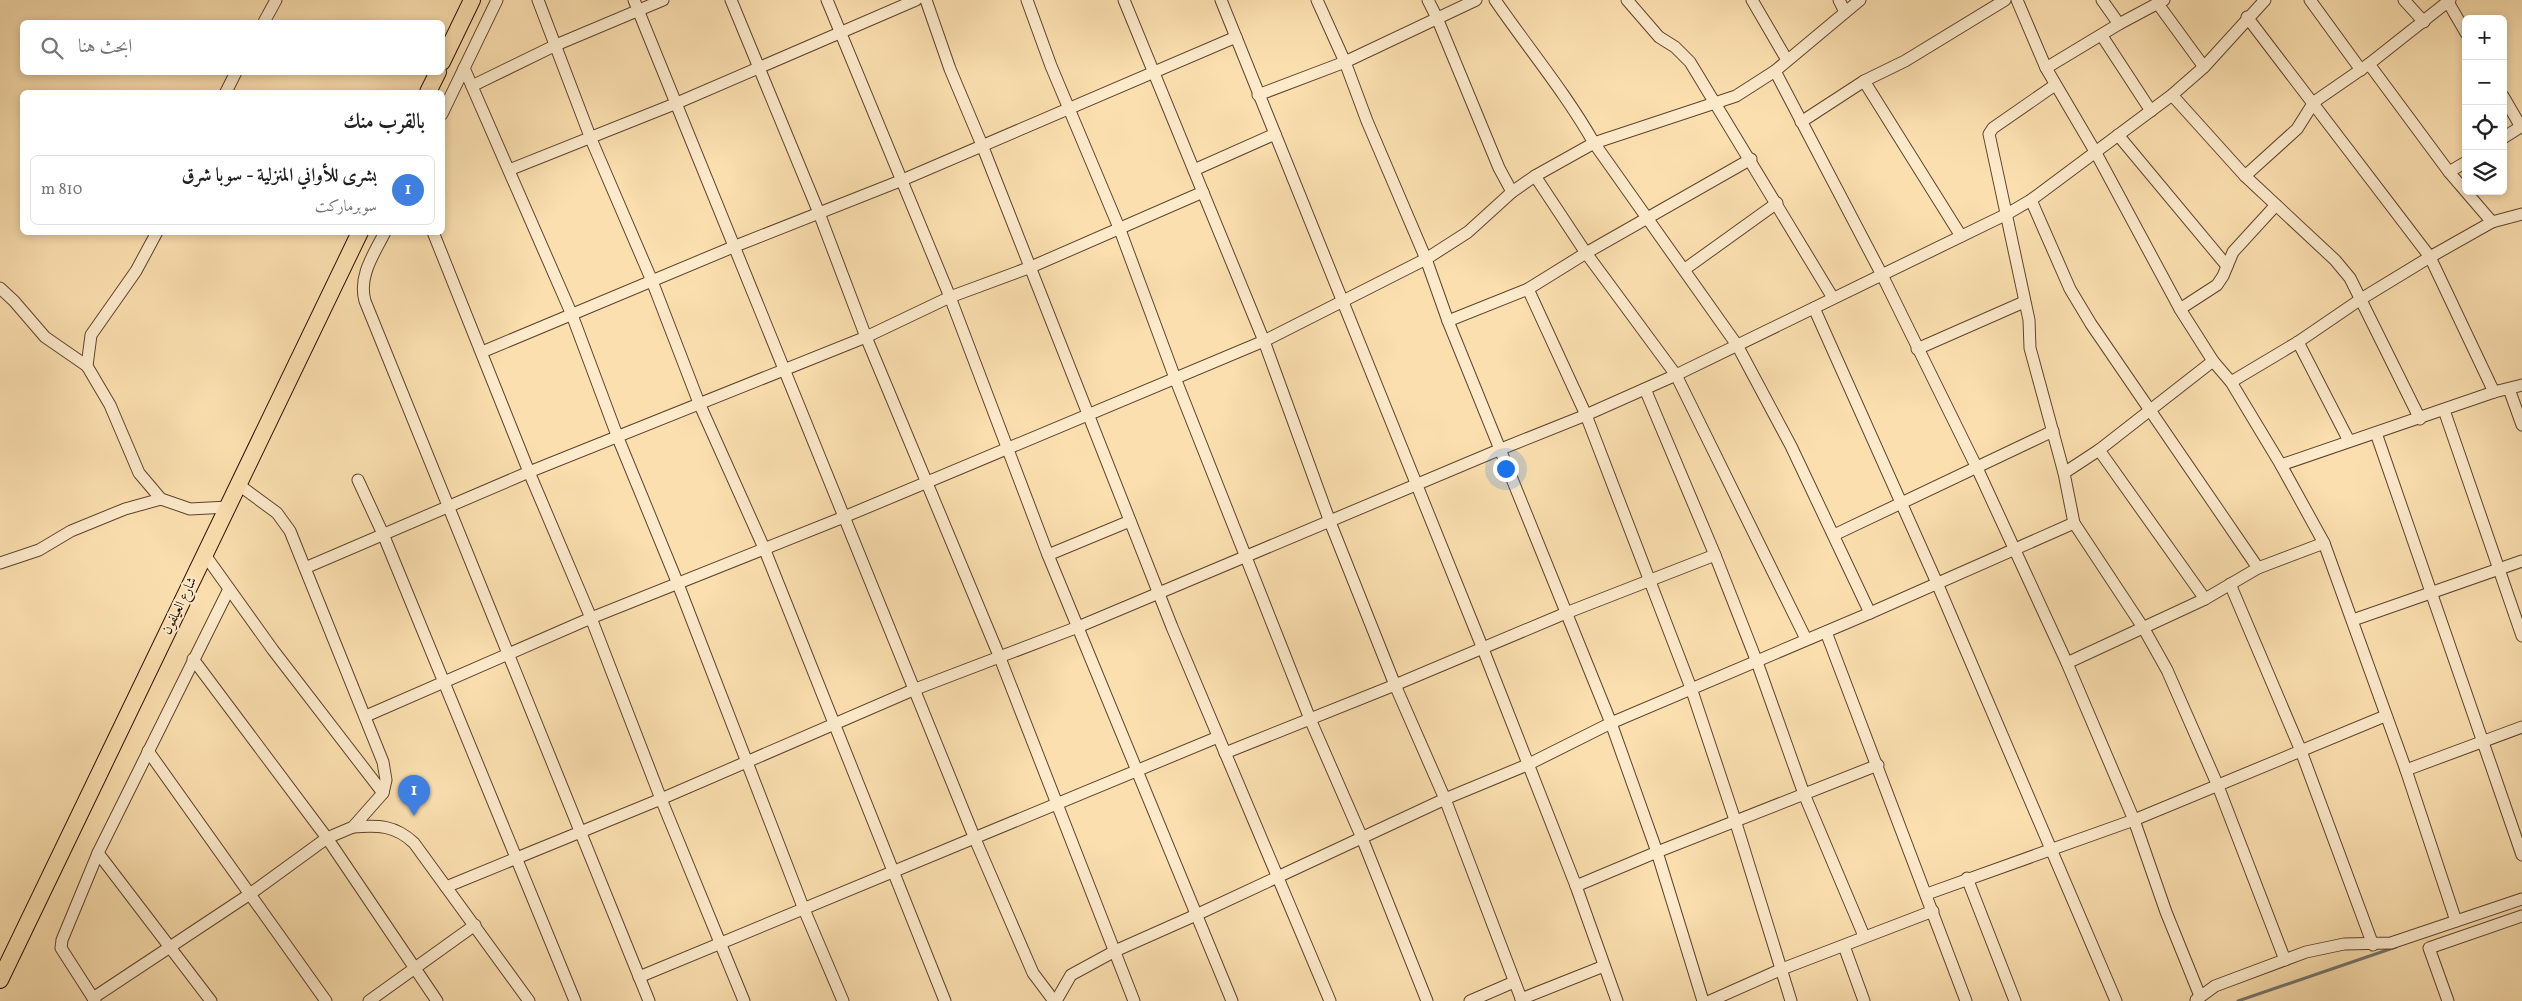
<!DOCTYPE html>
<html lang="ar">
<head>
<meta charset="utf-8">
<style>
	body { margin:0; font-family:Vollkorn,Amiri,serif; background:#f6f6f6; color:#222; direction:rtl }
	.controls { position:absolute; right:15px; top:15px; display:grid; overflow:hidden; border-radius:8px; box-shadow:0 2px 8px #0003 }
	.controls button { width:45px; height:45px; display:grid; place-items:center; padding:0; border:0; border-bottom:1px solid #e0e0e0; background:#fff; color:#222; font:25px sans-serif }
	.you { position:absolute; left:1505px; top:468px; width:18px; height:18px; margin:-12px; border:4px solid #fff; border-radius:50%; background:#1a73e8; box-shadow:0 0 0 8px #1a73e833 }
	.badge { display:grid; place-items:center; width:32px; height:32px; border-radius:50%; background:#8f2418; color:#fff; font-size:16px; font-weight:700 }
	.pin { position:absolute; translate:-50% -41px; filter:drop-shadow(0 1px 2px #0008) }
	.pin::after { content:''; position:absolute; top:26px; width:18px; height:15px; background:inherit; clip-path:polygon(0 0,100% 0,50% 100%) }
	.list { margin:0; padding:0; list-style:none }
	h2 { display:flex; justify-content:space-between; align-items:center; height:65px; margin:0; padding:0 20px; font-size:21px }
	h2 small { font-size:16px; font-weight:400; color:#767676 }
	.list li { display:grid; grid-template-columns:32px 1fr auto; gap:15px; align-items:center; box-sizing:border-box; height:70px; margin:0 10px 10px; padding:0 10px; border:1px solid #e0e0e0; border-radius:8px }
	.list b { display:block; font-size:19px; white-space:nowrap }
	.list p { margin:0; font-size:16px; white-space:nowrap; color:#767676 }
	.list em { font-size:16px; font-style:normal; color:#767676 }
	.icon { flex:none; width:28px; height:28px; fill:none; stroke:currentColor; stroke-width:2; stroke-linecap:round; stroke-linejoin:round }
	.map { position:relative; flex:none; width:2522px; height:1001px; overflow:hidden; direction:ltr }
	.search { position:absolute; background:#fff; box-shadow:0 2px 8px #0003; left:20px; top:20px; width:425px; height:55px; display:flex; align-items:center; gap:12px; box-sizing:border-box; padding:0 18px; border-radius:8px; color:#767676; font-size:19px }
	.panel { position:absolute; background:#fff; box-shadow:0 2px 8px #0003; left:20px; top:90px; width:425px; height:145px; border-radius:8px; direction:rtl }
	.map>svg:first-child { display:block }
	.lines { fill:none; stroke-linecap:round; stroke-linejoin:round }
	.stream { stroke:#72766d; stroke-width:3 }
	.minor-casing { stroke:#5e442c; stroke-width:13 }
	.highway-casing { stroke:#291000; stroke-width:18 }
	.minor { stroke:#fceacb; stroke-width:11 }
	.highway { stroke:#fbdfaf; stroke-width:16 }
	.labels { text-anchor:middle; dominant-baseline:central; stroke-width:4; stroke-linejoin:round; paint-order:stroke }
	.street-label { font-size:14px; fill:#291000; stroke:#fceacb }
</style>
</head>
<body>
<div class="map">
<svg width="2522" height="1001" viewBox="0 0 2522 1001">
	<rect width="100%" height="100%" fill="#fbdfaf"/>
	<filter id="stains"><feTurbulence type="fractalNoise" baseFrequency=".004" numOctaves="4"/><feColorMatrix values="0 0 0 0 .2 0 0 0 0 .09 0 0 0 0 .02 0 0 0 .5 -.17"/></filter>
	<radialGradient id="worn" r=".72"><stop offset=".6" stop-color="#630" stop-opacity="0"/><stop offset="1" stop-color="#630" stop-opacity=".3"/></radialGradient>
	<g class="lines">
		<polyline class="stream" points="2238,1001 2396,947"/>
		<defs>
			<g id="minor">
				<polyline points="538,0 591,139 652,281 699,403 764,548 945,1001"/>
				<polyline points="634,0 975,839 1033,973 1054,1001"/>
				<polyline points="731,0 819,213 866,337 1000,658 1134,1001"/>
				<polyline points="827,0 950,297 1048,555 1232,1001"/>
				<polyline points="926,0 950,69 982,145 1172,627 1330,1001"/>
				<polyline points="1027,0 1051,66 1120,230 1175,378 1310,719 1362,838 1427,1001"/>
				<polyline points="1124,0 1264,341 1330,522 1395,685 1445,799 1522,1001"/>
				<polyline points="1221,0 1483,649 1576,886 1617,1001"/>
				<polyline points="1317,0 1345,62 1367,121 1426,259 1448,321 1611,723 1657,852 1703,1001"/>
				<polyline points="1428,0 1437,18 1499,168 1512,192"/>
				<path d="M1495,0c33,48 70,92 99,143l143,202 54,101 79,167"/>
				<polyline points="1627,0 1659,37 1675,47 1690,62 1833,298"/>
				<polyline points="1752,0 1787,60"/>
				<polyline points="1839,0 1845,12"/>
				<polyline points="2017,0 2046,68 2096,153 2180,309 2213,361 2231,382 2281,465 2324,543 2406,770 2456,921"/>
				<polyline points="2310,0 2361,70"/>
				<polyline points="2404,0 2424,22"/>
				<polyline points="2448,2 2466,33"/>
				<polyline points="2158,4 2204,67"/>
				<polyline points="2247,17 2430,257 2494,392"/>
				<polyline points="264,22 276,0"/>
				<polyline points="2119,24 2164,0"/>
				<polyline points="2102,36 2151,111"/>
				<polyline points="2369,64 2449,172 2492,222"/>
				<polyline points="464,68 572,315 618,438 678,584 803,907 843,1001"/>
				<polyline points="2046,68 2119,24 2102,0"/>
				<polyline points="1775,71 1882,275 1977,468 2067,663 2134,820 2166,912 2200,996"/>
				<polyline points="1864,81 1961,236"/>
				<polyline points="2055,85 1993,128 1989,134 2029,320 2030,348 2064,473 2074,523 2144,629 2167,670 2218,786 2285,960"/>
				<polyline points="472,86 556,45 663,0"/>
				<polyline points="226,92 236,72"/>
				<polyline points="1258,95 1345,62 1476,0"/>
				<polyline points="2172,95 2245,176 2335,260 2350,278 2420,419"/>
				<polyline points="2503,96 2521,127"/>
				<polyline points="442,114 497,0"/>
				<polyline points="1801,122 1864,81 1905,61 2005,0"/>
				<polyline points="2118,135 2227,266"/>
				<polyline points="2503,138 2522,126"/>
				<polyline points="509,170 677,103 916,0"/>
				<polyline points="1194,170 1275,134"/>
				<polyline points="2449,172 2466,162"/>
				<polyline points="1535,176 1586,253 1676,375 1806,639"/>
				<polyline points="2245,176 2297,129 2314,102 2369,64 2450,0"/>
				<polyline points="2031,200 2070,289 2091,324 2258,568"/>
				<polyline points="157,232 136,271 91,335 87,366 110,405 139,473 161,499 190,509 228,507"/>
				<path d="M385,232c-11,22 -27,44 -20,69l284,700"/>
				<polyline points="433,232 529,472 591,618 661,799 744,1001"/>
				<polyline points="1685,269 1777,203"/>
				<polyline points="0,288 14,301 45,337 87,366"/>
				<polyline points="1528,289 1586,415 1691,688 1735,820 1791,1001"/>
				<polyline points="1814,308 1937,583 2116,1001"/>
				<polyline points="2180,309 2217,285 2223,276 2233,252 2276,205"/>
				<polyline points="1448,321 1528,289 1586,253 1751,159"/>
				<polyline points="2298,342 2349,441"/>
				<polyline points="1917,349 2024,302"/>
				<polyline points="482,352 733,247 900,181 1236,37"/>
				<polyline points="2231,382 2298,342 2361,299 2430,257 2492,222 2522,214"/>
				<polyline points="1645,389 1715,555 1757,662 1804,794 1864,936"/>
				<polyline points="2509,389 2522,425"/>
				<polyline points="2444,410 2522,636"/>
				<polyline points="2376,433 2522,855"/>
				<polyline points="2099,450 2205,599"/>
				<polyline points="2281,465 2494,392 2522,385"/>
				<polyline points="2064,473 2099,450 2213,361"/>
				<polyline points="358,480 383,534 575,1001"/>
				<polyline points="1834,535 2053,431"/>
				<polyline points="205,555 273,650 383,793"/>
				<polyline points="1048,555 1130,521"/>
				<polyline points="0,563 39,550 71,531 125,509 161,499"/>
				<polyline points="305,568 529,472 866,337 950,297 1031,267 1203,192"/>
				<polyline points="2230,584 2301,751 2373,945"/>
				<polyline points="2353,620 2522,561"/>
				<polyline points="1826,632 1966,1001"/>
				<polyline points="193,659 327,838 437,1001"/>
				<polyline points="2067,663 2205,599 2258,568 2324,543"/>
				<polyline points="366,716 591,618 844,517 1264,341 1426,259 1468,232 1512,192 1535,176 1594,143 1736,96 1775,71 1860,0"/>
				<polyline points="148,751 326,1001"/>
				<polyline points="1225,753 1395,685 1566,613 1715,555"/>
				<polyline points="2406,770 2522,727"/>
				<path d="M353,827c25,-2 42,-2 61,16l115,158"/>
				<polyline points="98,853 211,1001"/>
				<polyline points="1967,878 2015,1001"/>
				<polyline points="1576,886 1657,852 1878,765"/>
				<polyline points="446,887 661,799 913,690 1078,627 1501,449 1586,415 1676,375 2007,214 2031,200 2172,95 2204,67 2265,0"/>
				<polyline points="1927,894 2134,820 2385,716"/>
				<polyline points="1844,946 1864,1001"/>
				<polyline points="639,977 1218,737"/>
				<polyline points="93,998 250,894 327,838 353,827 383,793 386,780 383,762 290,531 277,513 239,485"/>
				<polyline points="1521,999 1604,966"/>
				<polyline points="2196,1000 2215,986 2306,952 2344,944 2391,943 2522,899"/>
				<polyline points="95,1001 61,948 62,940 98,853 229,589"/>
				<polyline points="369,1001 475,925"/>
				<polyline points="1056,1001 1071,975 1115,951 1196,915 1445,799 1527,765 1611,723 1870,613 2074,523"/>
				<polyline points="1470,1001 1514,982"/>
				<polyline points="1710,1001 1782,969 1933,911"/>
				<polyline points="2448,1001 2429,948 2522,916"/>
			</g>
			<g id="highway">
				<polyline points="442,62 472,0"/>
				<polyline points="428,92 438,72"/>
				<polyline points="0,980 360,232"/>
			</g>
		</defs>
		<use href="#minor" class="minor-casing"/>
		<use href="#highway" class="highway-casing"/>
		<use href="#minor" class="minor"/>
		<use href="#highway" class="highway"/>
	</g>
	<g class="labels">
		<g class="street-label">
			<text transform="translate(180 606) rotate(-64)">شارع العيلفون</text>
		</g>
	</g>
	<rect width="100%" height="100%" filter="url(#stains)"/>
	<rect width="100%" height="100%" fill="url(#worn)"/>
</svg>
<div class="controls">
<button>+</button>
<button>−</button>
<button><svg class="icon" aria-label="locate" viewBox="0 0 24 24"><circle cx="12" cy="12" r="6"/><path d="M12 2v4M12 18v4M2 12h4M18 12h4"/></svg></button>
<button><svg class="icon" aria-label="layers" viewBox="0 0 24 24"><path d="M12 4l9 5-9 5-9-5zM3 14l9 5 9-5"/></svg></button>
</div>
<div class="you"></div>
<div class="pin badge" style="left:414px;top:816px;background:#3f7fe0">1</div>
<div class="search"><svg class="icon" aria-label="search" viewBox="0 0 24 24"><circle cx="10" cy="10" r="6"/><path d="M15 15l6 6"/></svg>ابحث هنا</div>
<section class="panel">
<h2>بالقرب منك<small></small></h2>
<ul class="list">
<li><span class="badge" style="background:#3f7fe0">1</span><div><b>بشرى للأواني المنزلية - سوبا شرق</b><p>سوبرماركت</p></div><em>810 m</em></li>
</ul>
</section>
</div>
</body>
</html>
